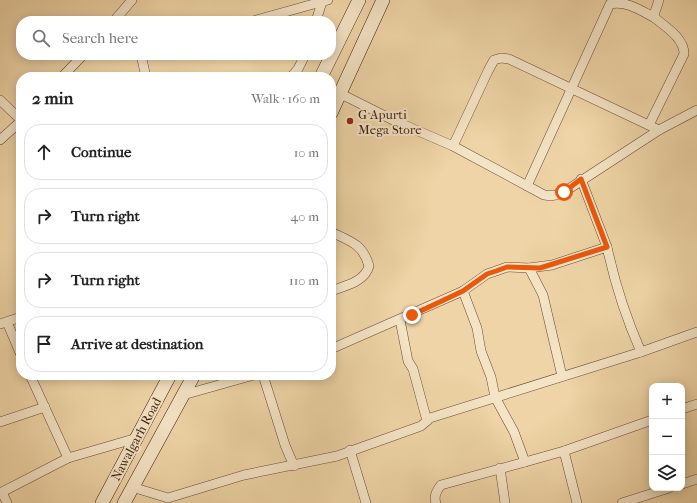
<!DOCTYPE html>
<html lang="en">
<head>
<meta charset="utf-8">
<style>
	body { margin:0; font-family:"IM FELL French Canon",serif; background:#f2f2f2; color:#222 }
	.controls { position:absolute; right:12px; bottom:12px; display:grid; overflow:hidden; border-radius:8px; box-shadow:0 2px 10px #0003 }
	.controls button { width:36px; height:36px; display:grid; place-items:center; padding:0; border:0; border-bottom:1px solid #e0e0e0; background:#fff; color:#222; font:20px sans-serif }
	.stop { position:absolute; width:12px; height:12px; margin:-9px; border:3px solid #ea580c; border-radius:50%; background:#fff }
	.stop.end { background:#ea580c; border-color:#fff; box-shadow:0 1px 4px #0008 }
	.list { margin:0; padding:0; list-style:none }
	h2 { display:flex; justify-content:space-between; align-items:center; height:52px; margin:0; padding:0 16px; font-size:17px }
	h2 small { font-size:13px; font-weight:400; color:#767676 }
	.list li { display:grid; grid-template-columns:26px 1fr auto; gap:12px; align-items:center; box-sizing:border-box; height:56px; margin:0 8px 8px; padding:0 8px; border:1px solid #e0e0e0; border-radius:16px }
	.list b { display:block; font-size:15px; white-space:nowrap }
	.list em { font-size:13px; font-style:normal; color:#767676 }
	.icon { flex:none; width:22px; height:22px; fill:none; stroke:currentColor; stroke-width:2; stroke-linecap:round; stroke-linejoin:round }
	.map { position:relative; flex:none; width:697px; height:503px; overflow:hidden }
	.search { position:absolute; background:#fff; box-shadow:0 2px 10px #0003; left:16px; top:16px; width:320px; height:44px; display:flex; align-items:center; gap:10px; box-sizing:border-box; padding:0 14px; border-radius:16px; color:#767676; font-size:15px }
	.panel { position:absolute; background:#fff; box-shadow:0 2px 10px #0003; left:16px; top:72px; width:320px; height:308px; border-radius:16px }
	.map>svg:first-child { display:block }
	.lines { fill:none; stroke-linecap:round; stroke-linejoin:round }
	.street-casing { stroke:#684a36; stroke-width:10 }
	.secondary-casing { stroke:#3c1c10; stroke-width:14 }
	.street { stroke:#f4e3c5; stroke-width:9 }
	.secondary { stroke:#f4e3c5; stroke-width:13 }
	.route { stroke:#ea580c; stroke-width:5 }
	.poi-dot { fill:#8f2418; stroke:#f4e3c5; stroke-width:1.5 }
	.labels { text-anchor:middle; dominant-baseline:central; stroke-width:4; stroke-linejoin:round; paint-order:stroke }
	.poi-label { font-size:13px; fill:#3c1c10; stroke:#f4e3c5; text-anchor:start }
	.street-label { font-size:13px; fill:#3c1c10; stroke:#f4e3c5 }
</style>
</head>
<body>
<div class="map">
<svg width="697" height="503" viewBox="0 0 697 503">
	<rect width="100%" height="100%" fill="#eed4a6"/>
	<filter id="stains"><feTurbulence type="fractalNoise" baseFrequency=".005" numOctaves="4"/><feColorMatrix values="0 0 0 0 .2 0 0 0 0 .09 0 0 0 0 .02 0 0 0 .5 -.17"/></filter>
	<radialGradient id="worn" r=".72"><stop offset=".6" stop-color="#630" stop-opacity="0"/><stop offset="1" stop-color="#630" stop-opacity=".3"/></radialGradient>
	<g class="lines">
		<defs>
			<g id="street">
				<polyline points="114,21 132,0"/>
				<polyline points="253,21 328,0"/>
				<polyline points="316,21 322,2"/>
				<polyline points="141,55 146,77"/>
				<polyline points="62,77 83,55"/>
				<polyline points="291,77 298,69 305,55"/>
				<path d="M331,89l64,32 58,25 91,49c8,1 13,1 20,-3l95,-62 38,-20"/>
				<polyline points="0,100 21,120"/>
				<path d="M649,125l35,-71c0,-16 -17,-26 -29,-36v-6l4,-12"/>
				<polyline points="0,140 21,121"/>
				<polyline points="453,146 488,71 494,60 501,58 509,59 659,130"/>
				<polyline points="581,179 607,247"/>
				<path d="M527,186l83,-182c16,-4 32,7 45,14"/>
				<path d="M331,232c19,9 32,12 38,34 -4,16 -25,20 -38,25"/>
				<polyline points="529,268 543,295 562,376"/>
				<polyline points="463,291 477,328 481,351 491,377 495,397 514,432 525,462 564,451 577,503"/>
				<polyline points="400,320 408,361 413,369 427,421"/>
				<polyline points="7,322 21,355"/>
				<polyline points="0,324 21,317"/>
				<polyline points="641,352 697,332"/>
				<polyline points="30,375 68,458"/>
				<polyline points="263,375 285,445 294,466"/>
				<polyline points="183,395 254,375"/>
				<polyline points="682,409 697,404"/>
				<polyline points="0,422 45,407"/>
				<polyline points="350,450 366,503"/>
				<polyline points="564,451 652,420"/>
				<polyline points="500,468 505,503"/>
				<polyline points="682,484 697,479"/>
				<path d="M132,487l36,11 76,-23 93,-19 84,-30 9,-8 211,-66c-15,-34 -26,-68 -34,-105l-55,18 -23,3 -22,-1 -11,4 -9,3 -24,17 -132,58"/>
				<polyline points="2,492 7,503"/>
				<polyline points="0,493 68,458 137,438"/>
				<path d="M436,503c-3,-7 1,-13 5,-18l84,-23"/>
				<polyline points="622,503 669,488"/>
			</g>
			<g id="secondary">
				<polyline points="321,77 359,0"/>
				<polyline points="331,113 383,0"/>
				<polyline points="102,503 170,375"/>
				<polyline points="124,503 194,375"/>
			</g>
		</defs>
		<use href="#street" class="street-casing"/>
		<use href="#secondary" class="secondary-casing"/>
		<use href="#street" class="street"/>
		<use href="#secondary" class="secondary"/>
	</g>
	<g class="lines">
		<polyline class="route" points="412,315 463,291 487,274 496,271 507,267 540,268 607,247 581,179 564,192"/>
	</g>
	<circle class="poi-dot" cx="350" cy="121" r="4"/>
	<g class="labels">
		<g class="poi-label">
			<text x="358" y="114">G Apurti<tspan x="358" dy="15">Mega Store</tspan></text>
		</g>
		<g class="street-label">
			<text transform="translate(136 439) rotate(-62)">Nawalgarh Road</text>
		</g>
	</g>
	<rect width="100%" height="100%" filter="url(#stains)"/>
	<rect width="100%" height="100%" fill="url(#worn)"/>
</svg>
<div class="controls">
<button>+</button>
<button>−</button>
<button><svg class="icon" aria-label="layers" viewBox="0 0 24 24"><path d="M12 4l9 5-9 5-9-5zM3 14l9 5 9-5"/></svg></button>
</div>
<div class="stop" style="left:564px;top:192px"></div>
<div class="stop end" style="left:412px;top:315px"></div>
<div class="search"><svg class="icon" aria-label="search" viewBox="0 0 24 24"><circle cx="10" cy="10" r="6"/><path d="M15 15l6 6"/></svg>Search here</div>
<section class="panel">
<h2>2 min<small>Walk · 160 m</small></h2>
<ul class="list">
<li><svg class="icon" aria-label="ahead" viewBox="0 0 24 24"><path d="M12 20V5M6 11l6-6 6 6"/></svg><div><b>Continue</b></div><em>10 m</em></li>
<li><svg class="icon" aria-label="right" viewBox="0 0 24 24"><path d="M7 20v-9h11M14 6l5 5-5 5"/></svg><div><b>Turn right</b></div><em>40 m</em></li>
<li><svg class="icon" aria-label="right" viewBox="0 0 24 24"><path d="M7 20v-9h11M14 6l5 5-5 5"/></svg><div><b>Turn right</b></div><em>110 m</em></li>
<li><svg class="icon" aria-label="arrive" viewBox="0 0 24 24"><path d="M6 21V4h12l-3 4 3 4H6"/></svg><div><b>Arrive at destination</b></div></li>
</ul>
</section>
</div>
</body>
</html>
